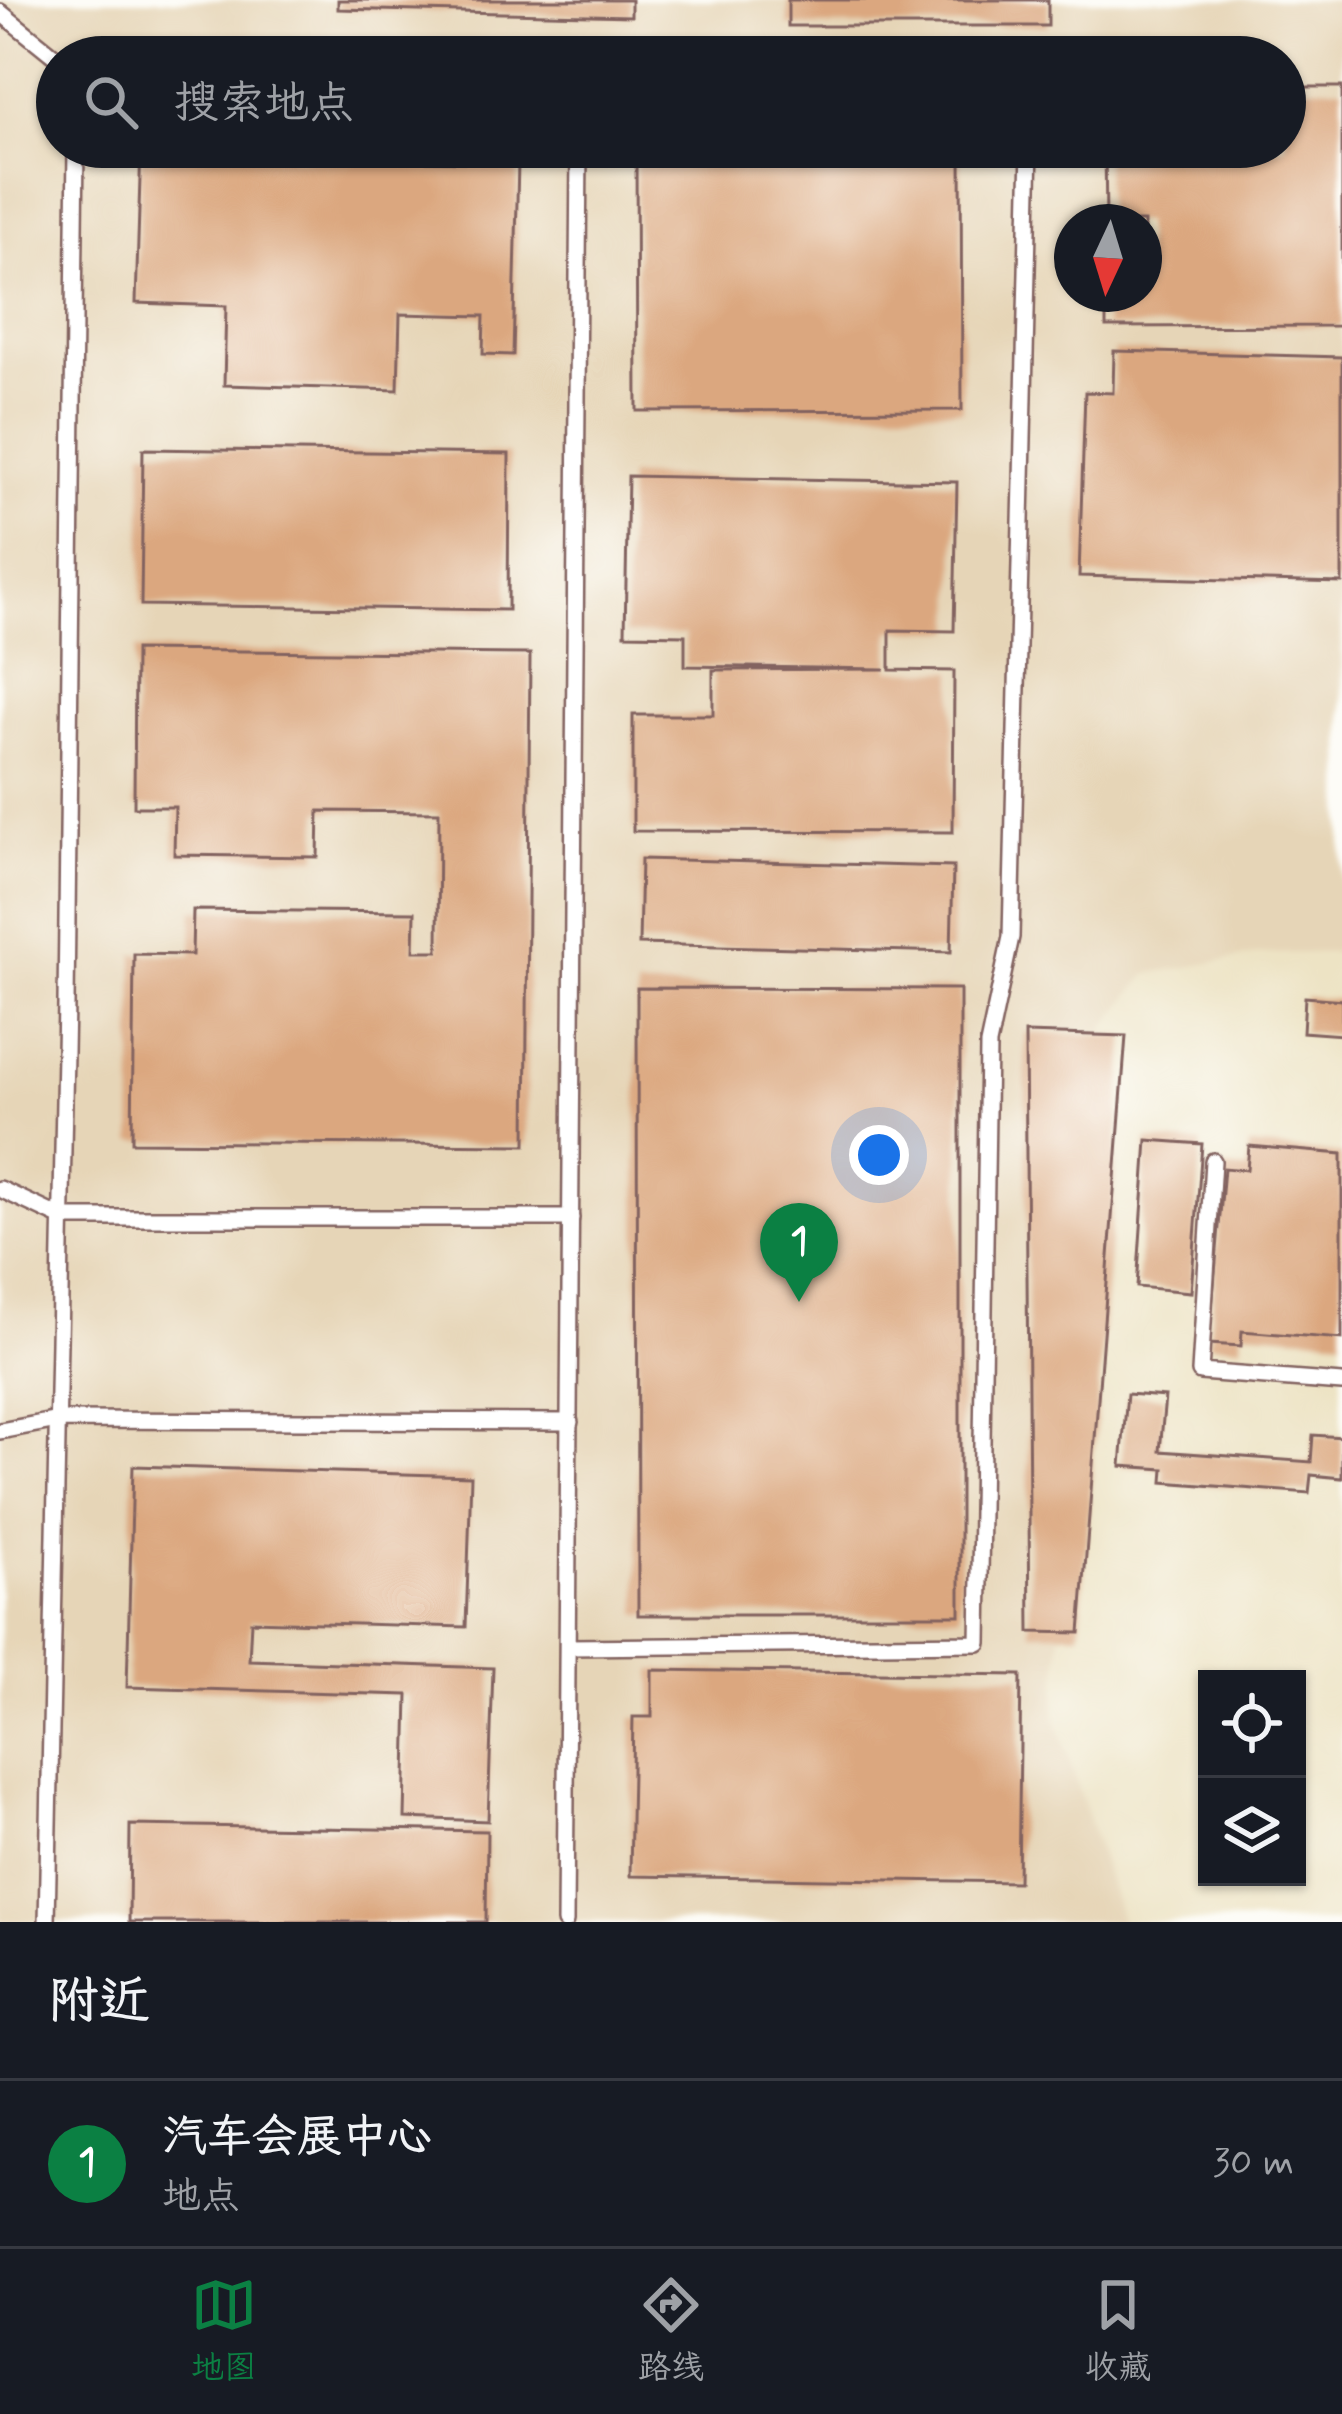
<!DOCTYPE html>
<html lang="zh">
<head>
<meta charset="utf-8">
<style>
	body { margin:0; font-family:Mynerve,"LXGW WenKai TC",sans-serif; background:#242831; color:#f1f3f6 }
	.controls { position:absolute; right:36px; bottom:36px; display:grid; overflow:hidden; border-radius:0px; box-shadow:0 3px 9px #0004 }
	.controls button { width:108px; height:108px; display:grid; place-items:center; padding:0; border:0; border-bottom:3px solid #363941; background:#171b24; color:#f1f3f6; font:60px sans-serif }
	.compass { position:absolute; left:1054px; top:204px; width:108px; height:108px; border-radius:50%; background:#171b24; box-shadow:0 3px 9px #0004; rotate:184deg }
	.you { position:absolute; left:879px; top:1155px; width:42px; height:42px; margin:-30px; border:9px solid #fff; border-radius:50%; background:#1a73e8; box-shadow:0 0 0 18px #1a73e833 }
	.badge { display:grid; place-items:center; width:78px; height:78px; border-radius:50%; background:#0b8043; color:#fff; font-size:39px; font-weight:700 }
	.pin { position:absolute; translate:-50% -99px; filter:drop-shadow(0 3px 6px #0008) }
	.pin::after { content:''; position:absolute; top:63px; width:42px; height:36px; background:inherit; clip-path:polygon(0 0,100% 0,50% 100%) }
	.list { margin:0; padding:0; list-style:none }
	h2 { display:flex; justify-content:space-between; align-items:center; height:156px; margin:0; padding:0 48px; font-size:51px }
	h2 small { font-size:39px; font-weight:400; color:#9ea1a6 }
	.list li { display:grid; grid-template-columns:78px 1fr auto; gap:36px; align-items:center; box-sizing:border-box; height:168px; padding:0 48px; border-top:3px solid #363941 }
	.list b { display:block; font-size:45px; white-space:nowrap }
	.list p { margin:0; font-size:39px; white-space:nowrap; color:#9ea1a6 }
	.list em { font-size:39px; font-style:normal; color:#9ea1a6 }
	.icon { flex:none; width:66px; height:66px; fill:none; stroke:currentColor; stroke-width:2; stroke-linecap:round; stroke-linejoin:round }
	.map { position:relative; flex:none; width:1342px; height:1922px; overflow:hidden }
	.search { position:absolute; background:#171b24; box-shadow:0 3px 9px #0004; left:36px; right:36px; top:36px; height:132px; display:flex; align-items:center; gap:30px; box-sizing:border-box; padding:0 42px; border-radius:66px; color:#9ea1a6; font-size:45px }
	.sheet { height:324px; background:#171b24 }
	nav { display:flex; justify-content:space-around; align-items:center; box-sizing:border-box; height:168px; border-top:3px solid #363941; background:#171b24; font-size:33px; color:#9ea1a6 }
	nav a { display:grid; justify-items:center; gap:6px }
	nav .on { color:#0b8043 }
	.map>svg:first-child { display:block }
	.built { fill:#e6d5b7; fill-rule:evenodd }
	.building { fill:#dba77f }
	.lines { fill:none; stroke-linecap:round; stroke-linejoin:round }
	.service-casing { stroke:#836461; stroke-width:20 }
	.service { stroke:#fff; stroke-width:15 }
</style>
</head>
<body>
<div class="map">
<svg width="1342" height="1922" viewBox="0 0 1342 1922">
	<rect width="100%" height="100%" fill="#fdfcf7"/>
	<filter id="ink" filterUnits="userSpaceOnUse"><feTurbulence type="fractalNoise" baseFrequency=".00833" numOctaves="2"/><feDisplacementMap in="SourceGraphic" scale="24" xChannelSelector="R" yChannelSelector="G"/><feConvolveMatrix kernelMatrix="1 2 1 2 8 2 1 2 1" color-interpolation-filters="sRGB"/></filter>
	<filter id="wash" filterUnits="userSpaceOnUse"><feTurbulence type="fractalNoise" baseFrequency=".004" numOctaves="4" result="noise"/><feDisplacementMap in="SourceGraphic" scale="48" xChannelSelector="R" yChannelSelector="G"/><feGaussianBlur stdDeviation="2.7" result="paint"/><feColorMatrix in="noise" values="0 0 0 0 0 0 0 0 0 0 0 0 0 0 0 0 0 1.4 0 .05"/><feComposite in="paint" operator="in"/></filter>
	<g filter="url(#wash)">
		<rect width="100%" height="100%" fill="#ede3c4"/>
		<path class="built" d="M0,0h1342v952l-79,2 -116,20 -44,56 -48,686 67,206h-1122zM57,57h1228v90h-1228zM1072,222h72v72h-72z"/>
		<g id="blocks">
			<g class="building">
				<polygon points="338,0 631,0 631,16 338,9"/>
				<rect x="788" y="0" width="260" height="26"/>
				<polygon points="1285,87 1342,87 1342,326 1106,327 1106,294 1144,294 1144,222 1106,222 1105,147 1285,147"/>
				<polygon points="141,147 293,147 293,158 518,163 513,355 483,354 484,316 400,314 398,390 224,385 226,306 136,303"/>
				<polygon points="636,147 961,147 962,410 637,411"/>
				<polygon points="1114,351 1342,357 1342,583 1079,576 1085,392 1113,393"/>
				<polygon points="143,449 509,454 508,610 141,605"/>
				<polygon points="628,476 957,482 954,631 890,630 890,670 954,671 953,832 633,831 633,715 713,715 713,670 885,669 685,666 685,635 625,634"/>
				<polygon points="135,650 530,654 526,1145 132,1142 134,954 192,955 193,910 415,912 414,951 438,951 439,812 319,811 318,857 174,855 175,807 134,807"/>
				<polygon points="641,859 953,867 951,952 639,944"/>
				<polygon points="637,988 960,989 960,1615 638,1615"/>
				<polygon points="1305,997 1342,1000 1342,1035 1303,1032"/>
				<polygon points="1025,1033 1126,1036 1080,1633 1030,1632"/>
				<polygon points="1147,1140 1202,1144 1191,1292 1137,1287"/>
				<polygon points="1249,1146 1342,1154 1342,1339 1242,1331 1241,1346 1209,1344 1224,1168 1247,1170"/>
				<polygon points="1127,1394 1165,1397 1160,1451 1311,1462 1313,1435 1342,1437 1342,1478 1311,1475 1309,1493 1163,1482 1164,1469 1121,1466"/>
				<polygon points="133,1466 471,1476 466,1627 251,1621 249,1660 493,1668 488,1821 405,1818 408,1695 127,1687"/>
				<polygon points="652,1670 1021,1675 1018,1882 630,1876 633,1717 652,1717"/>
				<polygon points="130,1825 487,1831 486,1922 129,1922"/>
			</g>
		</g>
	</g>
	<g filter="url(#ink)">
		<use href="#blocks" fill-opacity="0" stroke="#836461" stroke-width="3"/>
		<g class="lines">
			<defs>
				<g id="service">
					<polyline points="0,12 57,58"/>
					<polyline points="1213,1161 1200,1372 1342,1383"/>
					<polyline points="0,1189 62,1218 571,1218"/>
					<polyline points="0,1431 58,1420 570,1422"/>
					<polyline points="568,1647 979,1643 988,1045 1011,937 1030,147"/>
					<polyline points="47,1922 66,1004 76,147"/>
					<polyline points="565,1922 579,147"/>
				</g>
			</defs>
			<use href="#service" class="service-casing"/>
			<use href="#service" class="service"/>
		</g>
	</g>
</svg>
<div class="controls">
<button><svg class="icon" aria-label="locate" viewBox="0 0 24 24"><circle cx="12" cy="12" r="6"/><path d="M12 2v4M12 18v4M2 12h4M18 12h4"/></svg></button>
<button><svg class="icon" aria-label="layers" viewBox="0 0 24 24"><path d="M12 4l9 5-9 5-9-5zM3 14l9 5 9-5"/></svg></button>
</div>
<svg class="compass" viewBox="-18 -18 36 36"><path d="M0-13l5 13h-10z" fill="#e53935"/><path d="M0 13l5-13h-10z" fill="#9ea1a6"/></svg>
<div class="you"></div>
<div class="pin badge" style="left:799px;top:1302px">1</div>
<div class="search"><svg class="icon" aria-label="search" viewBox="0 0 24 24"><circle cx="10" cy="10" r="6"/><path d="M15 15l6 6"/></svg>搜索地点</div>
</div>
<section class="sheet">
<h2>附近<small></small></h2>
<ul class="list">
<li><span class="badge">1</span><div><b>汽车会展中心</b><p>地点</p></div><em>30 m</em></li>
</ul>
</section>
<nav>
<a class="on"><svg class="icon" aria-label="map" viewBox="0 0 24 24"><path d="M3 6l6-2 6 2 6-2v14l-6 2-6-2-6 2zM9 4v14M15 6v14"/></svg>地图</a>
<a><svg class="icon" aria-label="directions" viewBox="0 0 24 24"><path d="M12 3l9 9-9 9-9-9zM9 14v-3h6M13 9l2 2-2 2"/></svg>路线</a>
<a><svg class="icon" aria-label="saved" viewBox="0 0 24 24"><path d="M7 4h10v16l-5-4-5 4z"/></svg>收藏</a>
</nav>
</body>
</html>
